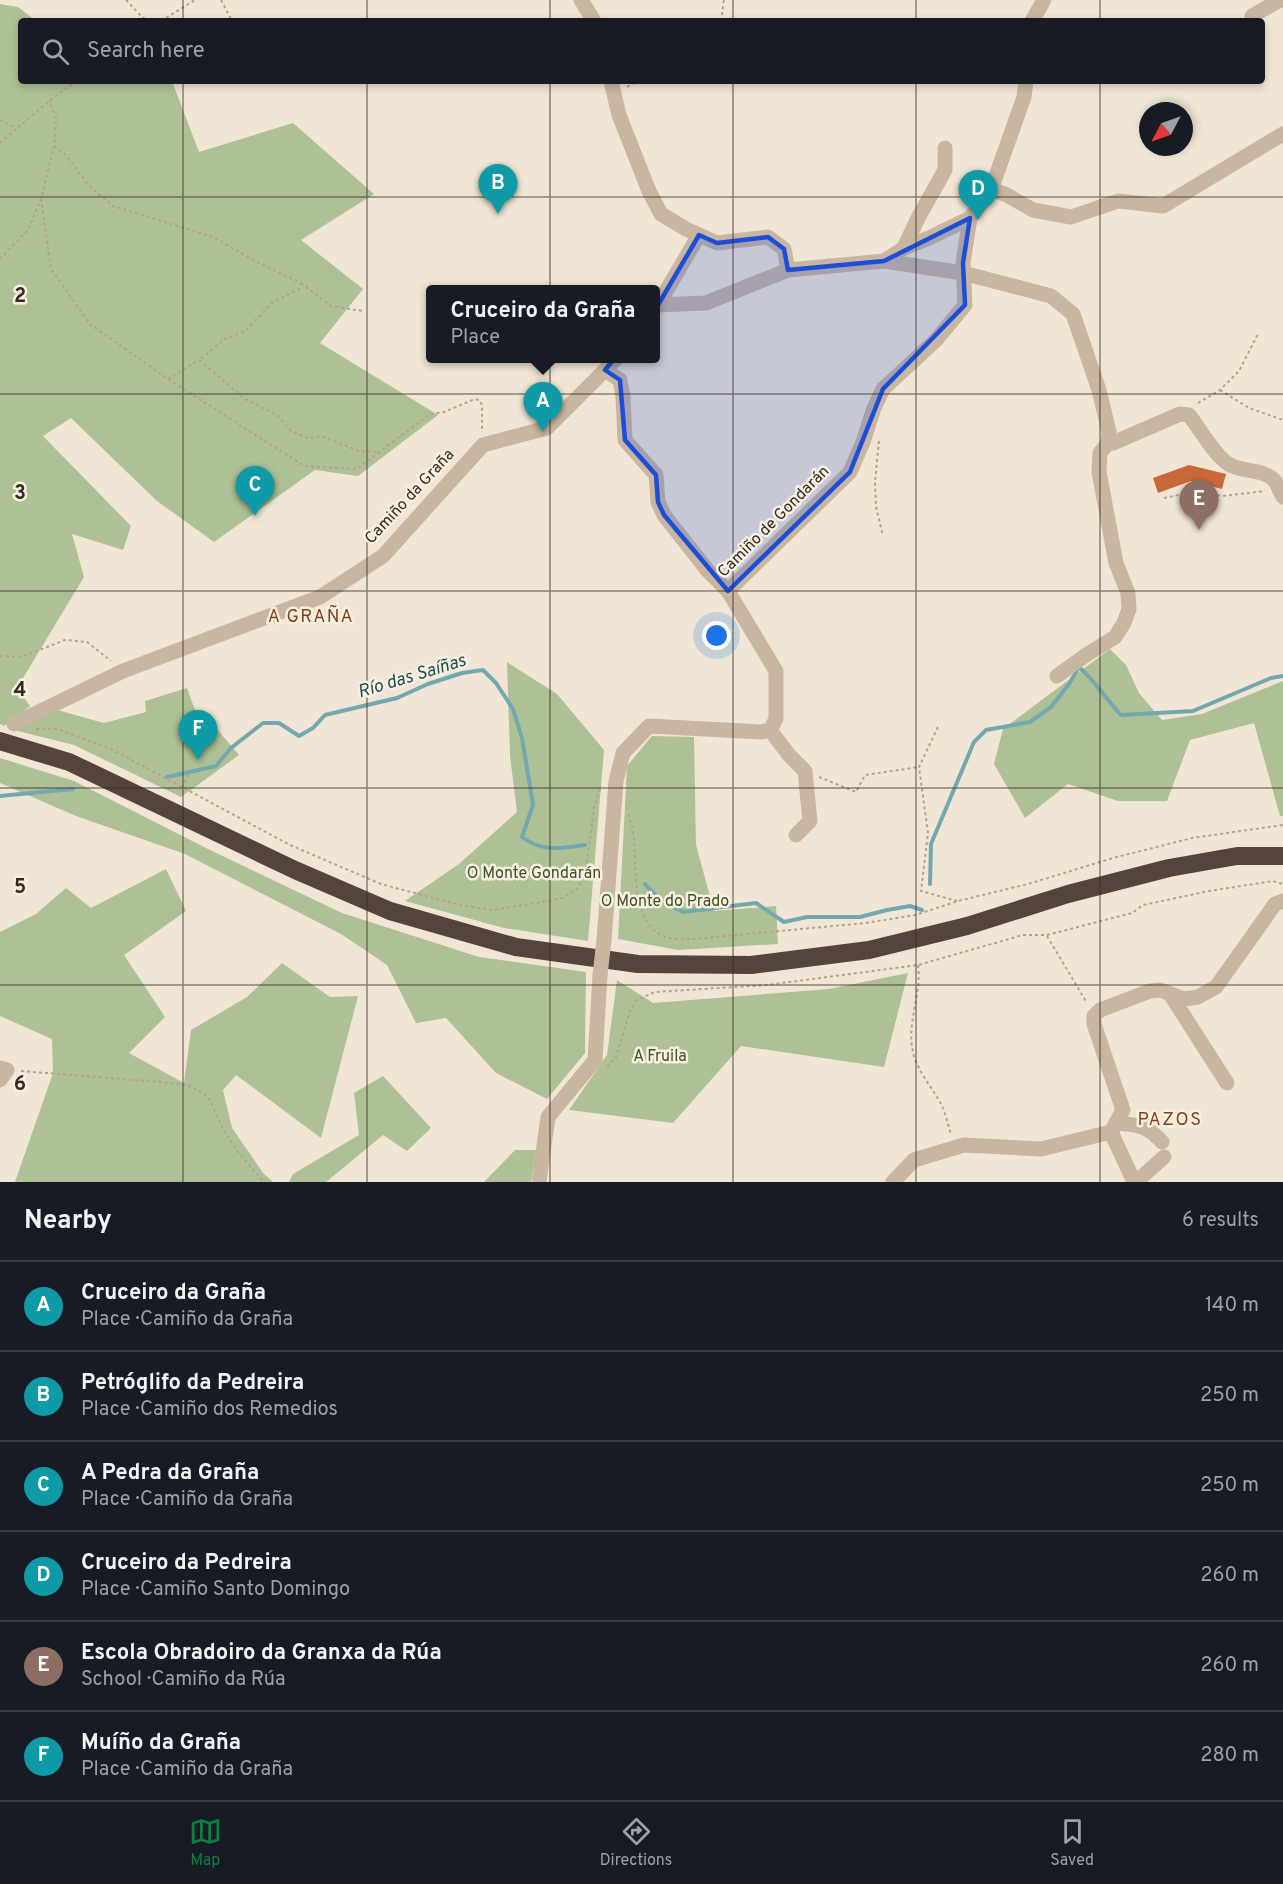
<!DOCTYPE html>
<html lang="en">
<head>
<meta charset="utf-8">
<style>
	body { margin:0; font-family:Overpass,sans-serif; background:#242831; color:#f1f3f6 }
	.compass { position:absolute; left:1139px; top:102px; width:54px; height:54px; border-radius:50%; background:#171b24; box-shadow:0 3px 9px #0003; rotate:229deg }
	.you { position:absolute; left:717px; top:636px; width:21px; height:21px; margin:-15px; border:4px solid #fff; border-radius:50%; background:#1a73e8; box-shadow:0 0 0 9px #1a73e833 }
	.badge { display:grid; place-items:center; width:39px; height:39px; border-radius:50%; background:#0b8043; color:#fff; font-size:20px; font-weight:700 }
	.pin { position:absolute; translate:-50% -50px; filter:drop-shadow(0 2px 3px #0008) }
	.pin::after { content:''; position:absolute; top:32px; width:21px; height:18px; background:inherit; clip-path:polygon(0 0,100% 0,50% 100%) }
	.popup { position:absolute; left:426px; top:285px; width:234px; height:78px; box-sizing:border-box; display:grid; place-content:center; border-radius:6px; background:#171b24; filter:drop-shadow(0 2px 4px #0005); font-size:20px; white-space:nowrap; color:#9ea1a6 }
	.popup b { font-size:22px; color:#f1f3f6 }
	.popup::after { content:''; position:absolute; left:50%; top:100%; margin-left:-12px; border:12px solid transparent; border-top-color:#171b24 }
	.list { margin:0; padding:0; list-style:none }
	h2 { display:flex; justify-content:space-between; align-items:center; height:78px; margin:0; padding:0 24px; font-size:26px }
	h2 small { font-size:20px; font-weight:400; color:#9ea1a6 }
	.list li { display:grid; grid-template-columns:39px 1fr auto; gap:18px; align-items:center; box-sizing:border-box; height:90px; padding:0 24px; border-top:2px solid #363941 }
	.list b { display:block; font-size:22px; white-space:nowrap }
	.list p { margin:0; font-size:20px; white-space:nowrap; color:#9ea1a6 }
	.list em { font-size:20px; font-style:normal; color:#9ea1a6 }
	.icon { flex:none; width:33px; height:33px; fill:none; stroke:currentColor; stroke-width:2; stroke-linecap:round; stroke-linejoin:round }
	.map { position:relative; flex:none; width:1283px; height:1182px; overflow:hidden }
	.search { position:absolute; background:#171b24; box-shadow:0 3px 9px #0003; left:18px; right:18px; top:18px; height:66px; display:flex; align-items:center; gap:15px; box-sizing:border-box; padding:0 21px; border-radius:6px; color:#9ea1a6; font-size:22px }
	.sheet { height:618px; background:#171b24 }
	nav { display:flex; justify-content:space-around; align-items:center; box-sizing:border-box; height:84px; border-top:2px solid #363941; background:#171b24; font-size:16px; color:#9ea1a6 }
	nav a { display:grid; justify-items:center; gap:3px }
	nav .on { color:#0b8043 }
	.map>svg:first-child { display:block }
	.green { fill:#aec095 }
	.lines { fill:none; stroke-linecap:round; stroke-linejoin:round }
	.stream { stroke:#73a8af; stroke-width:4 }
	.building { fill:#cb6839 }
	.path { stroke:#b5a08b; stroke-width:2; stroke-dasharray:3 3; stroke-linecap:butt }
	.minor { stroke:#c9b6a1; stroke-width:15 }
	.highway { stroke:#54443b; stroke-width:18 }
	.minor-bridge { stroke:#c9b6a1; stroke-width:15 }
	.marked { fill:#1d4ed8; fill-opacity:0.2; stroke:#1d4ed8; stroke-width:4.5; stroke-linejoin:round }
	.grid { fill:none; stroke:#332a24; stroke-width:1.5; stroke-opacity:0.55 }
	.labels { text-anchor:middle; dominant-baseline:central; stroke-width:5; stroke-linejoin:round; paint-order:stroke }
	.street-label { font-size:16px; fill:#332a24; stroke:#f9f0e1 }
	.park-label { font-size:16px; fill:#3f5227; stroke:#f9f0e1 }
	.neighbourhood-label { font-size:18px; letter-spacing:1.5px; fill:#843c1a; stroke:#f9f0e1 }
	.water-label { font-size:18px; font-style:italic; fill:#194c55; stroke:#f9f0e1 }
	.grid-label { font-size:20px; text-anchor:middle; font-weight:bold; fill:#332a24; stroke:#f9f0e1; stroke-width:5; stroke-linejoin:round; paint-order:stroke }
</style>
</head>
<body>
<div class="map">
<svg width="1283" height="1182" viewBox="0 0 1283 1182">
	<rect width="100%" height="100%" fill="#f1e6d5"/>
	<g class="green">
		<polygon points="0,4 18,7 36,21 21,21 21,81 172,81 199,152 293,123 374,194 301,240 363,289 320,343 438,415 358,476 315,470 214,542 157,501 71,418 43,436 131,526 123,550 72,534 84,577 17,688 30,706 4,726 0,724"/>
		<polygon points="1110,649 1126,665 1139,693 1162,720 1202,714 1283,681 1283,816 1280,816 1254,723 1190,740 1167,801 1118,801 1068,784 1025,818 994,764 1003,729"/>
		<polygon points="507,662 557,694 604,750 588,941 504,928 405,901 459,864 517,812 510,756"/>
		<polygon points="187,688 204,735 216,728 239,755 181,797 74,745 14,730 57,710 104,723 146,712 145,701"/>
		<polygon points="652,736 694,737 696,845 714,911 776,906 778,944 678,950 618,939 627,766"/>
		<polygon points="0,758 74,781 208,849 342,913 479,957 586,972 585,1053 547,1099 496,1073 446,1018 416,1023 387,965 341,934 185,854 76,816 0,783"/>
		<polygon points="166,869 186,911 124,955 165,1017 129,1053 184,1083 191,1030 247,997 282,963 330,997 358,996 321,1138 236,1075 223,1090 232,1128 264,1174 273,1182 15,1182 53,1073 52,1039 0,1016 0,932 36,914 66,888 91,908"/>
		<polygon points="908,973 884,1067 741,1046 673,1123 569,1110 607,1055 617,980 653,1003 829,989"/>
		<polygon points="383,1076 431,1128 407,1151 383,1135 326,1182 289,1182 293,1174 359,1135 354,1093"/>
		<polygon points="515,1150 536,1150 531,1182 484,1182"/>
	</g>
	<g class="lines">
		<g class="stream">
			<path d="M167,777l49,-11 15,-18 32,-25h16l20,13 14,-8 12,-13 72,-17 31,-14 34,-11 21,-3 13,13 17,26 9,29 11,67 -11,32c22,16 38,11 63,8"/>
			<polyline points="0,796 73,789"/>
			<polyline points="645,884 660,900 683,912 756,903 784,922 807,917 860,917 887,910 910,906 922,910"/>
			<path d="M930,884l1,-40 43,-102 12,-12 44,-8 21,-15 18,-23 10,-17c16,14 28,33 42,48l72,-4 78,-33 12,-2"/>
		</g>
	</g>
	<polygon class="building" points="1189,465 1226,474 1222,489 1191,481 1158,493 1153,478"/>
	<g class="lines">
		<g class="path">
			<polyline points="126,0 142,17 149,21"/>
			<polyline points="221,0 232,21"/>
			<polyline points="161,21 195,0"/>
			<polyline points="721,21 724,0"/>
			<polyline points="627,87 637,81"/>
			<polyline points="0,120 16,128"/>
			<polyline points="0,143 49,101 77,81"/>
			<polyline points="54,146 66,155 89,186 113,206 213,237 255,261 301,283 299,289 273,302 245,331 225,339 199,360 245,399 277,415 291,431 307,438 321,436 359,451 378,452"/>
			<polyline points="41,199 51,269 90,324 168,379 304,466 357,469 430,414 444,412 475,399 479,400 482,405 482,432"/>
			<polyline points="0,259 28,230 41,199 54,146 56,117 49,101"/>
			<polyline points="301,283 331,306 363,311"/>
			<polyline points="168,379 199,360"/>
			<polyline points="1220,390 1249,408 1283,420"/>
			<polyline points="1198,403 1220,390 1239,371 1258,334"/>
			<polyline points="879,441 875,482 876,507 883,536"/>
			<polyline points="1164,498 1193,492 1223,496 1265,491"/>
			<polyline points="0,656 21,657 65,640 87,642 111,661"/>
			<polyline points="938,727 919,767 928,833 921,891 957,901"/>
			<polyline points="36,729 58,729 111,749 290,845 381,884 460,905 492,910 542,902 562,898 578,888 586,870 594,807 601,786"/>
			<polyline points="819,777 856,792 865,775 919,767"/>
			<polyline points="182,788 188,775"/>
			<path d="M628,814c3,9 6,18 6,27 2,28 -2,86 32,96 8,3 19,2 27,2l173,-16 49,-8 43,-14 70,-17 85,-26 79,-20 91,-13"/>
			<polyline points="1047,936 1087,1003"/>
			<path d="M918,965c4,31 -12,58 -5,87 4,19 19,35 28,52 5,10 7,21 10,31"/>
			<polyline points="607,1067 616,1057 630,1011 637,1000 655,992 767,985 918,965 1023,935 1047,935 1132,913 1143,905 1209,891 1273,881 1283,884"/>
			<polyline points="21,1071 161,1082 188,1085 203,1093 210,1100 224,1131 238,1152 264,1182"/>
		</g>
		<g class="minor">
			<polyline points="581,0 594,21"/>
			<polyline points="1252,16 1280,0"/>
			<polyline points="1032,21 1044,0"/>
			<polyline points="611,81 619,115 649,191 661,214 686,229 717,243 768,237 784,249 788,270"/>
			<polyline points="991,190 1005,194 1033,210 1071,217 1118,201 1163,206 1283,134"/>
			<polyline points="699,235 658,305 706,303 788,270 884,261 963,273 1051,296 1073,314 1099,390 1109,432 1108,443"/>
			<polyline points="904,248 918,218 945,170 945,148"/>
			<polyline points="884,261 904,248 929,238 970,218 991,190 1024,97 1026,81"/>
			<polyline points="605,370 620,380 623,397 625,440 656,475 658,502 664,515 708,571 728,591"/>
			<path d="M1108,443h5l67,-29 9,1c11,14 24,38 38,48 13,10 37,5 48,18 3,4 5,11 8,16"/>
			<polyline points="1057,676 1086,655 1115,637 1124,623 1129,609 1128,593 1116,563 1099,472 1100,453 1108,443"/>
			<polyline points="14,724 123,671 320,597 383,556 483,445 547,428 617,358"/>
			<polyline points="770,730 789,755 805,771 810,821 796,835"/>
			<polyline points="604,940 616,781 623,753 649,726 761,732 770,730 776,719 776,671 728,591 850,472 863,442 874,408 883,389 936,340 965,305 963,263 970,218"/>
			<polyline points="1170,994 1227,1083"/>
			<polyline points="0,1068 7,1070 0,1080"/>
			<path d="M1116,1123c22,2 31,2 46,19"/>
			<polyline points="1111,1132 1134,1182"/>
			<polyline points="539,1182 548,1117 595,1060 600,975"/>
			<polyline points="893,1182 914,1160 964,1145 1041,1149 1111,1132 1123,1110 1094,1024 1094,1016 1100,1010 1150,991 1160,990 1184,999 1198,997 1216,987 1275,904 1283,901"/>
			<polyline points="1136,1182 1164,1157"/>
		</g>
		<polyline class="highway" points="0,741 69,762 295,870 390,911 516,947 638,964 751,965 869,950 967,926 1068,894 1169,868 1237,856 1283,856"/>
		<polyline class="minor-bridge" points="600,975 604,940"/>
	</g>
	<path class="marked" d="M970,218l-7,45 2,42 -82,84 -33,83 -122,119 -64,-76 -6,-13 -2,-27 -31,-35 -5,-60 -15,-10 53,-65 41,-70 18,8 51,-6 16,12 4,21 96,-9z"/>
	<path class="grid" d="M183,0v21M367,0v21M550,0v21M733,0v21M916,0v21M1100,0v21M183,81v1101M367,81v1101M550,81v1101M733,81v1101M916,81v1101M1100,81v1101M0,197h1283M0,394h1283M0,591h1283M0,788h1283M0,985h1283"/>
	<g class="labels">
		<g class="street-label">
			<text transform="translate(410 497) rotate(-47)">Camiño da Graña</text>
			<text transform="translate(774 522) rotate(-45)">Camiño de Gondarán</text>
		</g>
		<g class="park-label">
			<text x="534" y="874">O Monte Gondarán</text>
			<text x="665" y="902">O Monte do Prado</text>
			<text x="660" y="1057">A Fruila</text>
		</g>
		<g class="neighbourhood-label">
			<text x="311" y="617">A GRAÑA</text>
			<text x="1170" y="1120">PAZOS</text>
		</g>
		<g class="water-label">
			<text transform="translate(412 677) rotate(-17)">Río das Saíñas</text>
		</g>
	</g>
	<g class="grid-label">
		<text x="20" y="302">2</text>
		<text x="20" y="499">3</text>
		<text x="20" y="696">4</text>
		<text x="20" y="893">5</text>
		<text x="20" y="1090">6</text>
	</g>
</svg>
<svg class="compass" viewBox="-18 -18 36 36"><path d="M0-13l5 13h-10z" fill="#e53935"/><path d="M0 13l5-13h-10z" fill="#9ea1a6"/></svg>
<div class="you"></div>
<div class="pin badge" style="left:543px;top:432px;background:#0f9aa8">A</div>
<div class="popup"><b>Cruceiro da Graña</b>Place</div>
<div class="pin badge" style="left:498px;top:214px;background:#0f9aa8">B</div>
<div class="pin badge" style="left:255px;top:516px;background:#0f9aa8">C</div>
<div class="pin badge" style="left:978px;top:220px;background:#0f9aa8">D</div>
<div class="pin badge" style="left:1199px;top:530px;background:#8d6e63">E</div>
<div class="pin badge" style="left:198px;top:760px;background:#0f9aa8">F</div>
<div class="search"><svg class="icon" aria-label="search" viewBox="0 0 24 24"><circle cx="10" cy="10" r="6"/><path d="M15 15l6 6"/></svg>Search here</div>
</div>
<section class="sheet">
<h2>Nearby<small>6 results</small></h2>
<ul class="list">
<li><span class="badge" style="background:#0f9aa8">A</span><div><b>Cruceiro da Graña</b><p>Place · Camiño da Graña</p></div><em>140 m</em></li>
<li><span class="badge" style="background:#0f9aa8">B</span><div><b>Petróglifo da Pedreira</b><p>Place · Camiño dos Remedios</p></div><em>250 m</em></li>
<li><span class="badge" style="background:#0f9aa8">C</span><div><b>A Pedra da Graña</b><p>Place · Camiño da Graña</p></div><em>250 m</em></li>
<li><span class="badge" style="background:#0f9aa8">D</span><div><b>Cruceiro da Pedreira</b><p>Place · Camiño Santo Domingo</p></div><em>260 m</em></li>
<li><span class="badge" style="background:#8d6e63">E</span><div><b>Escola Obradoiro da Granxa da Rúa</b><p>School · Camiño da Rúa</p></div><em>260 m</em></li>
<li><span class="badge" style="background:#0f9aa8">F</span><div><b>Muíño da Graña</b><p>Place · Camiño da Graña</p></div><em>280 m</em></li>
</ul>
</section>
<nav>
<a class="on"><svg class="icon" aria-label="map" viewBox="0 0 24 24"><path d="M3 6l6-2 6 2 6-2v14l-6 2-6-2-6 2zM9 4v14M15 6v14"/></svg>Map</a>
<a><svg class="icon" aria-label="directions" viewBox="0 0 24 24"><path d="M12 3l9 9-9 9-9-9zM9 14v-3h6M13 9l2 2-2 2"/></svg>Directions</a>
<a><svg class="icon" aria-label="saved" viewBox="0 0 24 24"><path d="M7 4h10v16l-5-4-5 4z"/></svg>Saved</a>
</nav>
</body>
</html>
